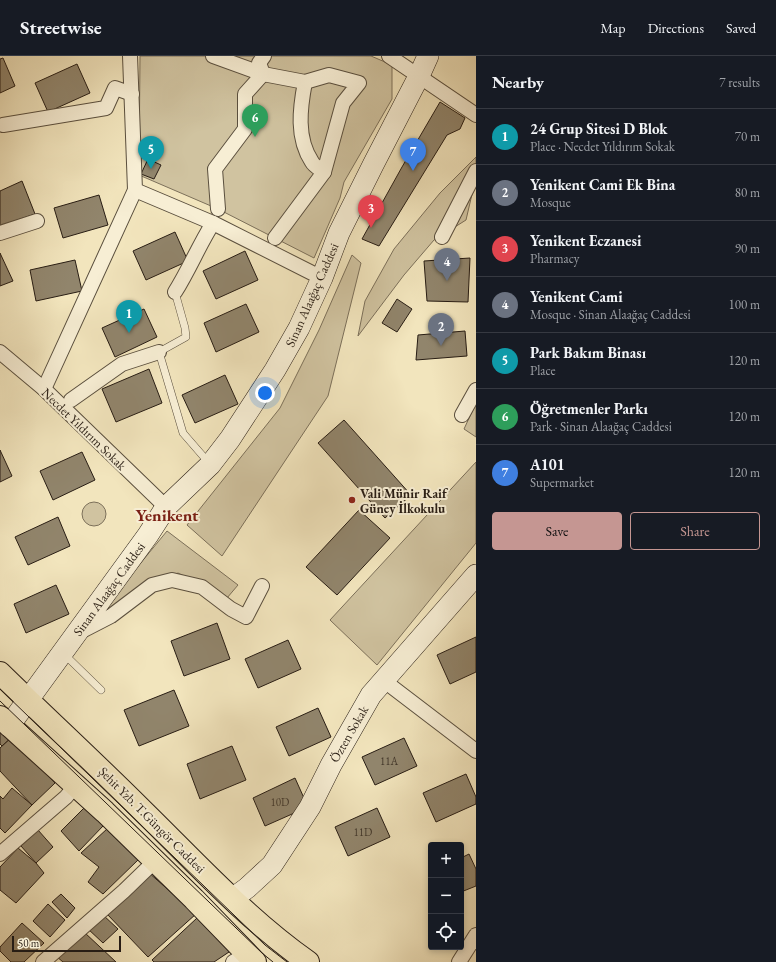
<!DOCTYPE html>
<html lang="en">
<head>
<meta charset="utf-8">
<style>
	body { margin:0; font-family:"EB Garamond",serif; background:#20242c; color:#f1f3f6 }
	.controls { position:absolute; right:12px; bottom:12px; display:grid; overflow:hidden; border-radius:4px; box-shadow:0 2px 6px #0003 }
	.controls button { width:36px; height:36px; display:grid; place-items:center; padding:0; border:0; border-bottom:1px solid #363941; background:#171b24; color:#f1f3f6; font:20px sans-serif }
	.scale { position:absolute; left:12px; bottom:10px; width:109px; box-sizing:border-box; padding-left:4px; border:2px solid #281d14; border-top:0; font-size:11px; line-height:14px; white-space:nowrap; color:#281d14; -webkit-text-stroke:3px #f7eed4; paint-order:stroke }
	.you { position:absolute; left:265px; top:337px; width:14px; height:14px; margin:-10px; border:3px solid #fff; border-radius:50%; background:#1a73e8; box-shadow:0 0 0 6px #1a73e833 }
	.badge { display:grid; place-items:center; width:26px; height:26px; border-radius:50%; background:#c59692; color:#fff; font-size:13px; font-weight:700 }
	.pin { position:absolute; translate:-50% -33px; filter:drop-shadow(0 1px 2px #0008) }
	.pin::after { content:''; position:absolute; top:21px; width:14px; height:12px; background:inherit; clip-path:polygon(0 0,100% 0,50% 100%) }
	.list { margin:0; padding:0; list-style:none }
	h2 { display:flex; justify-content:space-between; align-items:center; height:52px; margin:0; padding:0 16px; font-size:17px }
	h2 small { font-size:13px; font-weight:400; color:#9ea1a6 }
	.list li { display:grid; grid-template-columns:26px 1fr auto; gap:12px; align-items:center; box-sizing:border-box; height:56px; padding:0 16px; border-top:1px solid #363941 }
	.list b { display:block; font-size:15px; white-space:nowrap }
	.list p { margin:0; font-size:13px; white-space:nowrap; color:#9ea1a6 }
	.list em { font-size:13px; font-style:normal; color:#9ea1a6 }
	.actions { display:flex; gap:8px; padding:12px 16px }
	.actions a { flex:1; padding:9px 0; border:1px solid #c59692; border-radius:4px; text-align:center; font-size:14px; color:#c59692 }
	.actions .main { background:#c59692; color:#111 }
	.icon { flex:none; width:22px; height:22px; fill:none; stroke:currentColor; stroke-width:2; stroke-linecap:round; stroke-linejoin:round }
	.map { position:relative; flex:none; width:476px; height:906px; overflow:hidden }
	header { display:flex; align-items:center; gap:24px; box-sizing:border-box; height:56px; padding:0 20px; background:#171b24; border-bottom:1px solid #363941 }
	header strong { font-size:19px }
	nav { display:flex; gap:22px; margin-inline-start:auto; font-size:14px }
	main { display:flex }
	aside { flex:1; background:#171b24 }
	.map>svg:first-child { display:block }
	.green { fill:#d0c3a0; stroke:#7c705a }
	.building { fill:#91856c; stroke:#281d14 }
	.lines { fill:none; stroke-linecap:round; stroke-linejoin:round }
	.lane-casing { stroke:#5a4f3e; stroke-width:8 }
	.street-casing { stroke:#5a4f3e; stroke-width:16 }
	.secondary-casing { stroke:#281d14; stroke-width:22 }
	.primary-casing { stroke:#281d14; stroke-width:24 }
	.lane { stroke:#f7eed4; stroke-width:7 }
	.street { stroke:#f7eed4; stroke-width:14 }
	.secondary { stroke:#f7eed4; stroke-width:21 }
	.primary { stroke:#f2e5bd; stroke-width:22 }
	.tram { stroke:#281d14; stroke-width:1 }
	.poi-dot { fill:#8f2418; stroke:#f7eed4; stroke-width:1.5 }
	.labels { text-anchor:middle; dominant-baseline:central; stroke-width:4; stroke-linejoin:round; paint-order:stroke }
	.number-label { font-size:11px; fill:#42372a }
	.street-label { font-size:13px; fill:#281d14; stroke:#f7eed4 }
	.poi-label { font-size:13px; font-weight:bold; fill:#281d14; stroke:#f7eed4; text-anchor:start }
	.district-label { font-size:17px; font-weight:bold; fill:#7a1f14; stroke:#f7eed4 }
</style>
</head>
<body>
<header>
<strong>Streetwise</strong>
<nav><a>Map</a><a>Directions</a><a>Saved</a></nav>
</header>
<main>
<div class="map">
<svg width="476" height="906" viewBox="0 0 476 906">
	<rect width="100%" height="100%" fill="#f2e5bd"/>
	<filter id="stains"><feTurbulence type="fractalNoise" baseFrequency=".005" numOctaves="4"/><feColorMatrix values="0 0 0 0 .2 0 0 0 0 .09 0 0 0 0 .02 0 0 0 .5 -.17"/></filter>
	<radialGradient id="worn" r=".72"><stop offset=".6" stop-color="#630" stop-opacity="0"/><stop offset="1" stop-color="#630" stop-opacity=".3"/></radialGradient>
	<g class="green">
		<polygon points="140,0 371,0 392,9 392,43 344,126 340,142 314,202 218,153 139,119"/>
		<polygon points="476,101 476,121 466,164 434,184 404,219 358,280 365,245 394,193 440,137"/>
		<polygon points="352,199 361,207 328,340 222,500 187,469 280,352 319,274"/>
		<polygon points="476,347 476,381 464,373"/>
		<polygon points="476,406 476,487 377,609 330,564"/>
		<circle cx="94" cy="458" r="12"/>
		<polygon points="167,475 238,529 227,542 178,517 135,536 93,565"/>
	</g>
	<g class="building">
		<polygon points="3,2 15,30 0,37 0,3"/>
		<polygon points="77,8 90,37 48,56 35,27"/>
		<polygon points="440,46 465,62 460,73 447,79 379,190 362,183 402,111"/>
		<polygon points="148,103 161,109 154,123 141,118"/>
		<polygon points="22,125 35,158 0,170 0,135"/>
		<polygon points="99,139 108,169 63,182 54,152"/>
		<polygon points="175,176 188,205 146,224 133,195"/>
		<polygon points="245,195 258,224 216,243 203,215"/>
		<polygon points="0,197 13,225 0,230"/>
		<polygon points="470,202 468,246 427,245 424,205"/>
		<polygon points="75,204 82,235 36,245 30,214"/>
		<polygon points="397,243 412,253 397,276 382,267"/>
		<polygon points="246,248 259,276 216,296 204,267"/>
		<polygon points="144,253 157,281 115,301 102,272"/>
		<polygon points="465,275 467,300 416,304 418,279"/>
		<polygon points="149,313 162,347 116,366 102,333"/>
		<polygon points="225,319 238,348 195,367 182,339"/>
		<polygon points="344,364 411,439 385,462 318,387"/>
		<polygon points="0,394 12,420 0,426"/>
		<polygon points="82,396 95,424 53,444 40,415"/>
		<polygon points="359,454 390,482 337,539 306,511"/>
		<polygon points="58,461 70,490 28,509 15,481"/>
		<polygon points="56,529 69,558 26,577 14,548"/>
		<polygon points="217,567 230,603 184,620 171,585"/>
		<polygon points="476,581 476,616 450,628 437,599"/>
		<polygon points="288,584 301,613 258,632 245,603"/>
		<polygon points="174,634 189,670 139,690 124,654"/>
		<polygon points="318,652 331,681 289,700 276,671"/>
		<polygon points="0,669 12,681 2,690 0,688"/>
		<polygon points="12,681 55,727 32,749 0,715 0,692"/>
		<polygon points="404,682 417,710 375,729 362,701"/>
		<polygon points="232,690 246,724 200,743 187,708"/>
		<polygon points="466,718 476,741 476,748 436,766 423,737"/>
		<polygon points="295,722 308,751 265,770 253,742"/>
		<polygon points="12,732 32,749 5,777 0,772 0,740 3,743"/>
		<polygon points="86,750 104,769 79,795 61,775"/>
		<polygon points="377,752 390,781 348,800 335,771"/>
		<polygon points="108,772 139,803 103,838 88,826 99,811 81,797"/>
		<polygon points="38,774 53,791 36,807 21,790"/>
		<polygon points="18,792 36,807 44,817 16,847 0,834 0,811"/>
		<polygon points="469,798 476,813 476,830 461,836 461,802"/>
		<polygon points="148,816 196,858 148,901 107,858"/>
		<polygon points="61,838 75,852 67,862 52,846"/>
		<polygon points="48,848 65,864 50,881 33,865"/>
		<polygon points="102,858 118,873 103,887 87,872"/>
		<polygon points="197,862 232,894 214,906 154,906 152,904"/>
		<polygon points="22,867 44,887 24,906 11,906 0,895 0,891"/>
		<polygon points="84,876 116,906 63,906 56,900"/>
	</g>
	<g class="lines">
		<defs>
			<g id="lane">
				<polyline points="175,236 185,272 186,281 159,296 183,377 209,407"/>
				<polyline points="64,598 101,634"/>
			</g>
			<g id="street">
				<polyline points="130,0 135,134 213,167 322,222"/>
				<polyline points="213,0 263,18 305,26 329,19 359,27 343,47 324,116 275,182"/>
				<polyline points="389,0 476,59"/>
				<path d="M305,26c-5,26 -9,56 7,80 2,4 8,7 12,10"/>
				<polyline points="3,69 106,52 115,32 132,38"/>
				<polyline points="218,153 215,113 245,73 245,38 263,18 259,7 264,0"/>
				<polyline points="0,177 37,165"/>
				<polyline points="442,181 476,115"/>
				<path d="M175,236c14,-22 24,-47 38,-69"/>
				<polyline points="0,296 44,333 166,451"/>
				<polyline points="44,333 135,134"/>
				<polyline points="71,344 122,308 159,296"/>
				<polyline points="462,359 476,334"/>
				<polyline points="80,576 111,560 152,529 172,524 202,531 231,553 246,561 262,530"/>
				<polyline points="383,624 476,695"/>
				<polyline points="0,798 66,741 76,729"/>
				<polyline points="43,906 124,835 155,805"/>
				<polyline points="233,906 246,898"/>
				<polyline points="459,906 476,879"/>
			</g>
			<g id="secondary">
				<polyline points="9,670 148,479 166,451 210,409 230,383 275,314 299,272 322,222 339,177 373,109 419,20 428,0"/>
				<polyline points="232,843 247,832 272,809 310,751 331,709 371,639 476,519"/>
			</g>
			<g id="primary">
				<path d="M0,617c48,47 97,92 144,139 53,52 103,107 164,150"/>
				<polyline points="0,661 105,756 194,843 255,906"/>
			</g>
		</defs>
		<use href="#lane" class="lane-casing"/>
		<use href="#street" class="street-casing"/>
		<use href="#secondary" class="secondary-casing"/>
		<use href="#primary" class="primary-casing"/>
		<use href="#lane" class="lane"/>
		<use href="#street" class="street"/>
		<use href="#secondary" class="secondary"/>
		<use href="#primary" class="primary"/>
		<g class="tram">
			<polyline points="0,633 265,889 287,906"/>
			<polyline points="0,645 262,897 273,906"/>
		</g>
	</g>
	<circle class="poi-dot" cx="352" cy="444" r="4"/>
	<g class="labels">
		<g class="number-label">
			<text x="389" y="705">11A</text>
			<text x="280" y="746">10D</text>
			<text x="363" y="776">11D</text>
		</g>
		<g class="street-label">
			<text transform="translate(312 239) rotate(-66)">Sinan Alaağaç Caddesi</text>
			<text transform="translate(84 373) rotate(44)">Necdet Yıldırım Sokak</text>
			<text transform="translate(109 533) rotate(-54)">Sinan Alaağaç Caddesi</text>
			<text transform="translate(349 678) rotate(-60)">Özten Sokak</text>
			<text transform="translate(152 764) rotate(45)">Şehit Yzb. T.Güngör Caddesi</text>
		</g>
		<g class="poi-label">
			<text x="360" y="437">Vali Münir Raif<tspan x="360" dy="15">Güney İlkokulu</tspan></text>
		</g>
		<g class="district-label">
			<text x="167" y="459">Yenikent</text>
		</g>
	</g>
	<rect width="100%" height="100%" filter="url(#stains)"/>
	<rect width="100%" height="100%" fill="url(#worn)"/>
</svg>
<div class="controls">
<button>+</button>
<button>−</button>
<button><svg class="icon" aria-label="locate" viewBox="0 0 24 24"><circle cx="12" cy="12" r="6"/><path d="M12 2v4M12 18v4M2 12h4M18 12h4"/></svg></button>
</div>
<div class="scale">50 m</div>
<div class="you"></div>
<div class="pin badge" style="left:129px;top:277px;background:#0f9aa8">1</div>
<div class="pin badge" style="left:441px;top:290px;background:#6b7280">2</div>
<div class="pin badge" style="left:371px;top:172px;background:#e0444e">3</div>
<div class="pin badge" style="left:447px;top:225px;background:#6b7280">4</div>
<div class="pin badge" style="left:151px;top:113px;background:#0f9aa8">5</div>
<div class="pin badge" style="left:255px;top:81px;background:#2e9e5b">6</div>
<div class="pin badge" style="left:413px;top:115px;background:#3f7fe0">7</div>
</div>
<aside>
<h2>Nearby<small>7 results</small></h2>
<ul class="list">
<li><span class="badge" style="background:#0f9aa8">1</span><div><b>24 Grup Sitesi D Blok</b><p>Place · Necdet Yıldırım Sokak</p></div><em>70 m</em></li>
<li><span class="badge" style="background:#6b7280">2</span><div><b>Yenikent Cami Ek Bina</b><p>Mosque</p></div><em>80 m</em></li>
<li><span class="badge" style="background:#e0444e">3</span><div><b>Yenikent Eczanesi</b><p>Pharmacy</p></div><em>90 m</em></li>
<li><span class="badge" style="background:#6b7280">4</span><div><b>Yenikent Cami</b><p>Mosque · Sinan Alaağaç Caddesi</p></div><em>100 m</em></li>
<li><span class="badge" style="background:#0f9aa8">5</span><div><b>Park Bakım Binası</b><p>Place</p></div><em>120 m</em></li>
<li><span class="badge" style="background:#2e9e5b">6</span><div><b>Öğretmenler Parkı</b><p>Park · Sinan Alaağaç Caddesi</p></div><em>120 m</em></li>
<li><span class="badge" style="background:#3f7fe0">7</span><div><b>A101</b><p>Supermarket</p></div><em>120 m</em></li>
</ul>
<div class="actions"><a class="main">Save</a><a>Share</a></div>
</aside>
</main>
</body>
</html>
